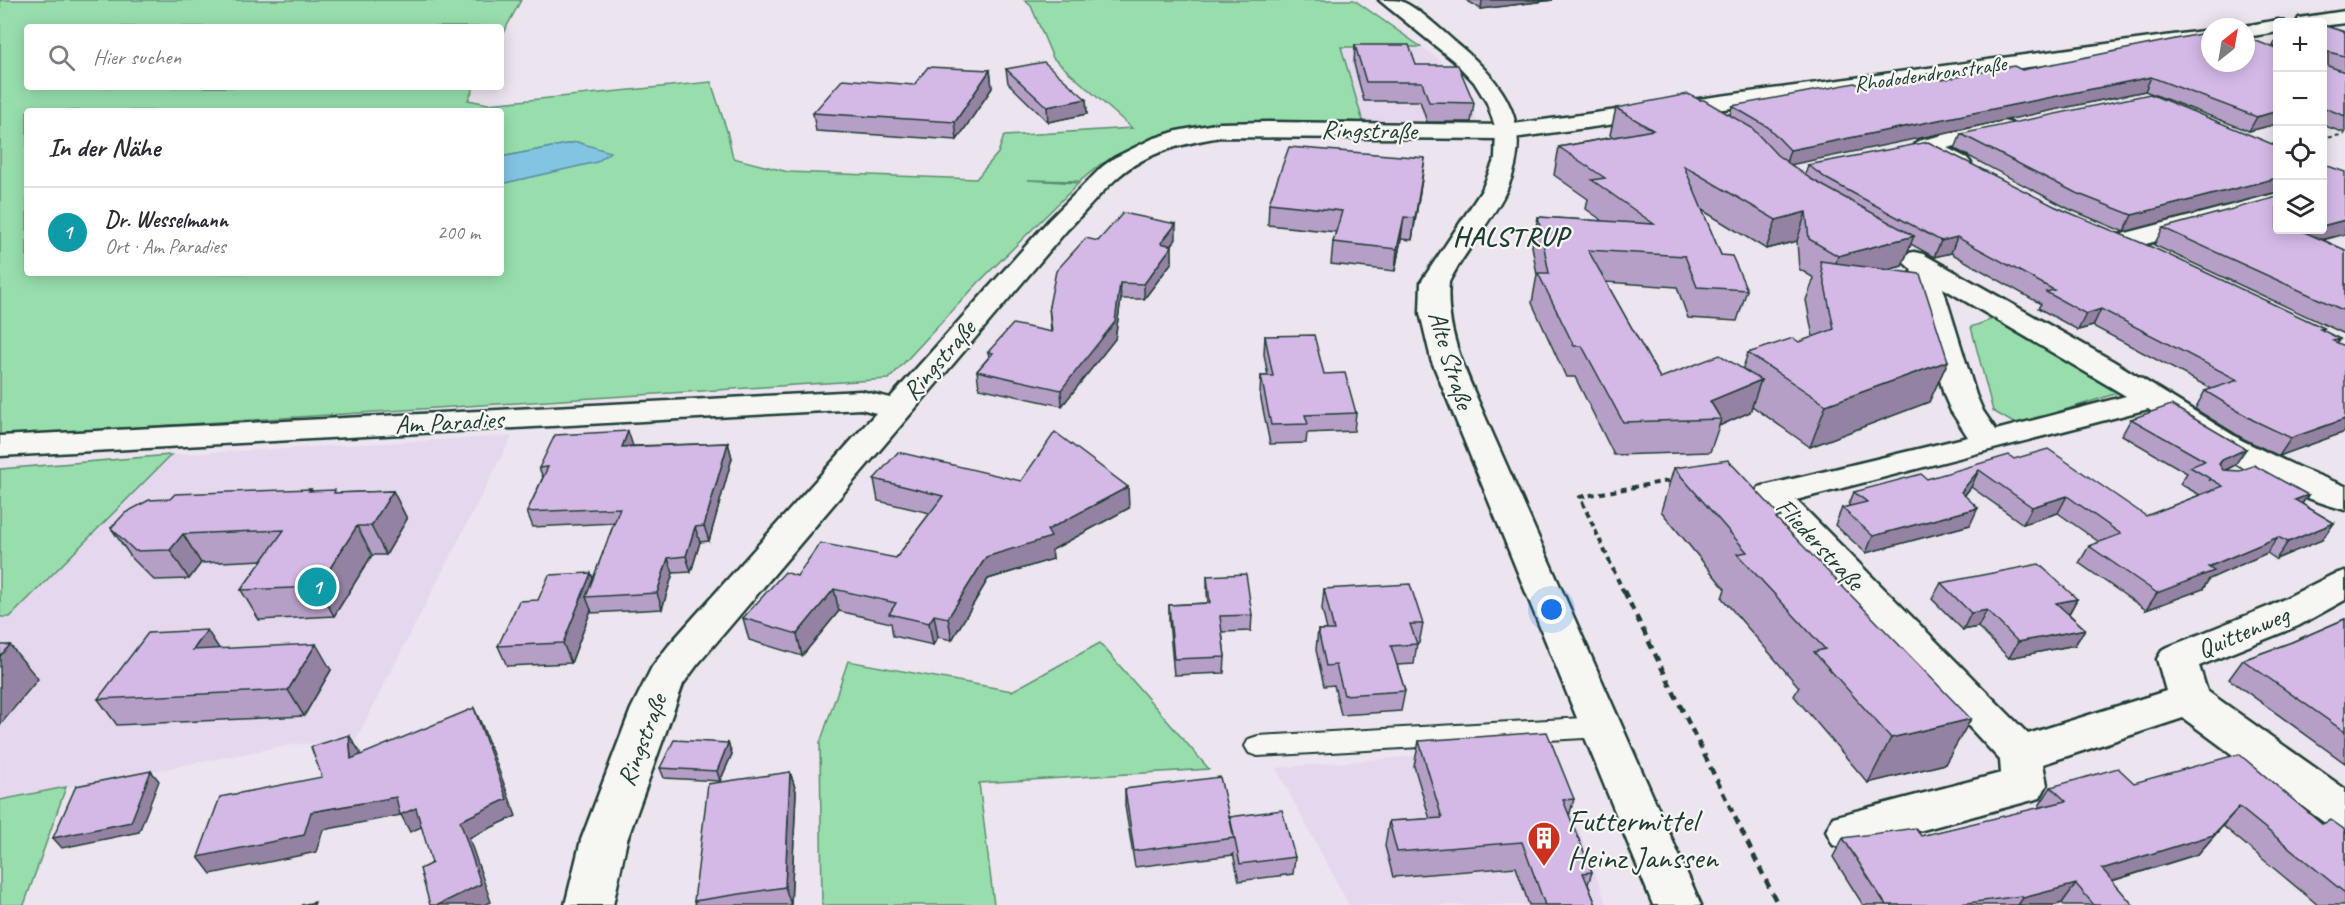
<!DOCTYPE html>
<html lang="de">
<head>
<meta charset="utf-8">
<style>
	body { margin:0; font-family:Caveat,sans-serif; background:#f7f7f7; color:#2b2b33 }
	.controls { position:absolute; right:18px; top:18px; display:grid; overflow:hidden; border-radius:6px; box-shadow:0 3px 15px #0003 }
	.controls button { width:54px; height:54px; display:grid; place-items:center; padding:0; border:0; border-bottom:2px solid #e1e1e2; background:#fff; color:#2b2b33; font:30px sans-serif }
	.compass { position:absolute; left:2201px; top:18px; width:54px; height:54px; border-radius:50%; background:#fff; box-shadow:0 3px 15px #0003; rotate:31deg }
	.you { position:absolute; left:1552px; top:610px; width:21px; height:21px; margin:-15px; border:4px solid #fff; border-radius:50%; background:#1a73e8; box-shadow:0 0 0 9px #1a73e833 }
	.badge { display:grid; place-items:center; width:39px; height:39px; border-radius:50%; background:#1a73e8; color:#fff; font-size:20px; font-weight:700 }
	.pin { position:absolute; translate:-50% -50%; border:3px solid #fff; box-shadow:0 2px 6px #0006 }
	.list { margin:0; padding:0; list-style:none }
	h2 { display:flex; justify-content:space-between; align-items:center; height:78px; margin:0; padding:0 24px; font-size:26px }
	h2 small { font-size:20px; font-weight:400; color:#7c7c81 }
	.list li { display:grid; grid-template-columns:39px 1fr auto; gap:18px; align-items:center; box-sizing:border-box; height:90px; padding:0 24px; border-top:2px solid #e1e1e2 }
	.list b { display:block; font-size:22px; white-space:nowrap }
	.list p { margin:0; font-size:20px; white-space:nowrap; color:#7c7c81 }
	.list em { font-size:20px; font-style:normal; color:#7c7c81 }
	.icon { flex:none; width:33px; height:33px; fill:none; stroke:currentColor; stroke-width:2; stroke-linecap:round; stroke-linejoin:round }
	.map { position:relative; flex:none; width:2345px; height:905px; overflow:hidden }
	.search { position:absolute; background:#fff; box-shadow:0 3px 15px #0003; left:24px; top:24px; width:480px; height:66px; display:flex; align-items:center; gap:15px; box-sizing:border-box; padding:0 21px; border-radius:6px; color:#7c7c81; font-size:22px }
	.panel { position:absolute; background:#fff; box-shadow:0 3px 15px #0003; left:24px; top:108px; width:480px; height:168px; border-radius:6px }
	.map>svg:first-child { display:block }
	.built { fill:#e5d7ed }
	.green { fill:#97deac; stroke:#5b8e70; stroke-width:1.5; fill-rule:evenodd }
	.water { fill:#83c4e3; stroke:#5b8e9d; stroke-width:1.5 }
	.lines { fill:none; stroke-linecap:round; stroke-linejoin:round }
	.service-casing { stroke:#1f3d34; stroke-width:4 }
	.minor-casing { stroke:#1f3d34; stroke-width:5 }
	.tertiary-casing { stroke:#1f3d34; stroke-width:5 }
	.path-far2 { stroke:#1f3d34; stroke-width:2; stroke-dasharray:4 3; stroke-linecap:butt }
	.path-far1 { stroke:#1f3d34; stroke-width:4; stroke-dasharray:6 4.5; stroke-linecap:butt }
	.path { stroke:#1f3d34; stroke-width:4.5; stroke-dasharray:8 6; stroke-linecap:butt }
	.service { fill:#f6f6f2; fill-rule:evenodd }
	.minor { fill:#f6f6f2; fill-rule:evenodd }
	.tertiary { fill:#f6f6f2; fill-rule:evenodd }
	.wall { fill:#b69fc7; stroke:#1f3d34; stroke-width:1.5; fill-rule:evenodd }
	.shaded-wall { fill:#9482a2; stroke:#1f3d34; stroke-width:1.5 }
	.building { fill:#d4b9e7; stroke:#1f3d34; stroke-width:1.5 }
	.labels { text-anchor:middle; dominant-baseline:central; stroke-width:4.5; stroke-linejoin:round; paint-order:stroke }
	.far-street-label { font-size:22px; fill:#1f3d34; stroke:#f6f6f2 }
	.street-label { font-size:26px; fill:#1f3d34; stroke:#f6f6f2 }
	.far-district-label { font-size:27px; font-weight:bold; letter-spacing:1.5px; fill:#1f3d34; stroke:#f6f6f2 }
	.near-poi-label { font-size:32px; fill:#1f3d34; stroke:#f6f6f2; text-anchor:start }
</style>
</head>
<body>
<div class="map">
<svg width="2345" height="905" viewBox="0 0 2345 905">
	<rect width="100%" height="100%" fill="#ece4ef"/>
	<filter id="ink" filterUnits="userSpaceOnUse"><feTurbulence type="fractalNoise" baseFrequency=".0167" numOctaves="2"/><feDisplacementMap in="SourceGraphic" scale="12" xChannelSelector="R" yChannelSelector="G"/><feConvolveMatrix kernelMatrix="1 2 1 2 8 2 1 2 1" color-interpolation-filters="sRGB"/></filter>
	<g filter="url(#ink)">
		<g class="built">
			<polygon points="1341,47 1421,47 1437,58 1462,82 1479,126 1423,126 1407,123 1363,122"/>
			<polygon points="512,436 354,743 295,744 0,800 0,617 10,616 171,455"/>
			<polygon points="1547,745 1607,905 1349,905 1276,768"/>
		</g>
		<g class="green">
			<path d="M0,0h521l-20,37v-10h-474v60h447l-6,13 20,4 223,-22 16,49 6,27 55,14 188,7 22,-26 6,-17 128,-8 -79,-70 -22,-52 -7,-6h330l67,47h-80l22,75 -20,-1 -179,15 -63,28 -21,17 -52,-1 51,3 -100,99 -90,97 -889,57zM27,111h474v46l76,-15 -76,42v89h-474z"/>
			<polygon points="2001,316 2127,390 2017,425 1993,411 1971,327"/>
			<polygon points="171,455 10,617 0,617 0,469"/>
			<polygon points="1100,643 1209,769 979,783 994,905 822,905 820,743 848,661 1012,691"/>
			<polygon points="66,787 24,905 0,905 0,800"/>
		</g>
		<polygon class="water" points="577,142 610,152 597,162 501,184 501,157"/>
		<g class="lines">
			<defs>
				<polygon id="service" points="1602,717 1611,720 1614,727 1611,734 1602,737 1258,756 1249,753 1245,746 1249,739 1258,736"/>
				<g id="minor">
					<polygon points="2345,11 2345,23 2322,26 2322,22 2297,22 2299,18"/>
					<polygon points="2278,20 2285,22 2278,22 2278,32 2246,37 2246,27 2239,27"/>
					<path d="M2210,30v12l-704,97 -286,-2c-35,6 -74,15 -102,40 -18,16 -34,36 -51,53l-370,435 -14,19 -56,156 -14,65h-48l16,-65 50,-131 21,-42 17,-22 207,-232 -15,-4 -861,47v-20l861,-45 29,7 159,-178 53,-53 12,-9 38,-19 25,-8 43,-8 48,-1 238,3z"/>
					<path d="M2003,121l8,2 3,5 -3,5 -64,15 20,10 4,5 -4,5c-17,4 -34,-9 -49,-17l-4,-5 4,-5z"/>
					<polygon points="2278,193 2278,208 2120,251 2111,249 2107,243 2111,237"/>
					<path d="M1914,252l9,2 190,107 128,79 59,28 45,18v24c-71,-19 -136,-61 -197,-101l-352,91 232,234 138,-43 -9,-32 6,-10 107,-43 62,-31 13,-4v29l-47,26 -99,40 8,25 138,98v43l-16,-6 -146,-108 -140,46 4,21 -7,13 -191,52 -16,-5 -7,-14 7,-14 168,-44 -1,-13 -246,-265 5,-8 209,-50 -17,-26 -7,-16 -33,-126 -10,-9 4,-6zM1943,288l183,108 -130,34 -13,-19 -7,-16z"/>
				</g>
				<path id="tertiary" d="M1379,0c7,0 17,0 22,1 20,9 39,28 55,42 49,40 79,83 51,146 -14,31 -42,61 -58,93 -4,44 13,82 30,121l222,502h-48l-222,-546 -11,-46 1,-31 61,-92 13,-32 1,-29 -9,-26 -13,-21 -20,-21z"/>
			</defs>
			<use href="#service" class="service-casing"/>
			<use href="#minor" class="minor-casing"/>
			<use href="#tertiary" class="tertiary-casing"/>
			<polyline class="path-far2" points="2322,139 2345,134"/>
			<polyline class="path-far1" points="1624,593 1580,497 1673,480"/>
			<polyline class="path" points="1624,591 1778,905"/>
			<use href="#service" class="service"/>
			<use href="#minor" class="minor"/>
			<use href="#tertiary" class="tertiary"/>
		</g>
		<g class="wall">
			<polygon points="1466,0 1553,0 1481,9"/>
			<polygon points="2322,25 2345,32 2345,133 2322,125"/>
			<polygon points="2277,38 2277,48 2273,46"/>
			<polygon points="1355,45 1416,65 1474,103 1471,122 1427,122 1420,101 1364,101 1354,64"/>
			<path d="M2277,49v75l-28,7 -104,-40 -355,73 15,11 3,-10 248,42 268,121 -1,3 17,8 -3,4 8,89 -66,24 -37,-18 -47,-29 10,-18 7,-2 -119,-63 -15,4 -40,-22 3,-4 -90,-51 -17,4 -23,-13 -9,22 -14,4 60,91 -19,41 -119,45 -58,-41 -2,6 -31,14 -9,26 -96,3 -39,-78h-9l-34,-74 5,-28 -5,-29 6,-29 65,4 -17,-12 2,-10 -34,-24 5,-28 54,-10 -3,-2 6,-27 84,-8 30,15 2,-9 131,-19 79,-7 80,-10zM1702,210l64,39 31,-8 2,28 15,9 -8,22 7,37 -14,5 -51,11 -5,15 -83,10 -54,-96 71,5 11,31 49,3 10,-31 -26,-35z"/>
			<polygon points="1006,69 1086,99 1087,114 1048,122 1008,83"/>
			<polygon points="990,70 992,88 957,140 816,131 813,113"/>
			<polygon points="1961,134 2277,146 2124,232 2069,209 1955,149"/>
			<polygon points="1422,179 1412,240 1401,239 1395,271 1331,264 1333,242 1336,232 1268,225 1269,203"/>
			<polygon points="2163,228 2345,234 2323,240 2345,250 2345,334 2154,245"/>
			<polygon points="1176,239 1171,246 1172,262 1144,299 1121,299 1115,339 1062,406 979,388 977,371 989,357 988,352 1051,332 1049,306"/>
			<polygon points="1265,336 1324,374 1356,413 1354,431 1307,433 1306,443 1270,444 1260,394 1261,376 1268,376 1264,354"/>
			<polygon points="2131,419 2235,465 2226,470 2308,495 2302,504 2334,523 2322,540 2276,559 2267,553 2209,579 2203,589 2146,610 2079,563 2089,546 2099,542 2058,513 2023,524 1971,487 1965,495 1970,525 1866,553 1835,525 1842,508 1848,507 1854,492 1927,479 2014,459 2146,516 2200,495 2180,484 2187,473 2122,435"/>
			<polygon points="728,443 732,458 709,541 700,542 691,572 673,573 662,609 592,613 591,610 571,663 507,666 498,646 538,600 593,580 614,523 533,527 527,512 543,477 539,468 633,446"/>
			<polygon points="1674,468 1779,522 1945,764 1868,783 1794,696 1799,687 1722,598 1725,589 1661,511"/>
			<polygon points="874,479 1129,508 1052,550 1053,559 988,579 952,640 938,637 933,645 893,636 891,623 839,611 802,656 749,640 743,618 797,576 896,558 930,513 878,501"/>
			<polygon points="311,489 312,491 337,493 393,491 407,519 386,555 372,555 334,616 259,620 241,590 263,560 201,563 189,579 154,580 131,557 111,528"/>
			<polygon points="1207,576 1252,615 1251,631 1222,632 1225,657 1224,673 1174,675 1169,621 1169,605 1208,603 1207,592"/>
			<polygon points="1941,583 2077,599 2069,614 2085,629 2075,645 2009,658 1978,627 1963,630 1932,599"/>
			<polygon points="1324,589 1423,624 1419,643 1417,643 1414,664 1397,665 1405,691 1401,711 1341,715 1334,685 1324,686 1316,650 1318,630 1327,630 1322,609"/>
			<polygon points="2345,619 2345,763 2229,679 2243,660 2292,642"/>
			<polygon points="219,649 331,670 304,716 117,725 98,699"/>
			<polygon points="1419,741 1574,799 1569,816 1592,872 1588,884 1596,905 1529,905 1516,867 1393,877 1385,846 1389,821 1430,819 1414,766"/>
			<polygon points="728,743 732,754 720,781 664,778 660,768"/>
			<polygon points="790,772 796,791 791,905 696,905 694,901"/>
			<polygon points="2134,783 2322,824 2345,830 2345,905 2318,905 2223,826 2198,854 2112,881 2133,905 2064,905 2062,903 2056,905 1863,905 1833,857 1843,838 1921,836 2041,808 2039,806 2051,787"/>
			<polygon points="1125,789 1230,819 1295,857 1293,874 1239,881 1233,853 1233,855 1135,867 1125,806"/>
		</g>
		<g class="shaded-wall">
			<polygon points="1482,0 1553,0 1481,9"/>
			<polygon points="990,70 992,88 957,140 955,122"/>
			<polygon points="2151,77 2145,91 1785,166 1790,150"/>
			<polygon points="1086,99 1087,114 1048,122 1047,107"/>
			<polygon points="2277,111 2277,124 2249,131 2257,117"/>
			<polygon points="1425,158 1422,179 1412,240 1415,218"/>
			<polygon points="2277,178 2277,192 2124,232 2132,215"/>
			<polygon points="1806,212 1797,241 1766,249 1776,220"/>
			<polygon points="1404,217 1401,239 1395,271 1397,249"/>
			<polygon points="2345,220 2345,234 2292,247 2302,231 2307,230 2322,230 2322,226"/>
			<polygon points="1176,224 1176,239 1161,259 1161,243"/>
			<polygon points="1914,236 1902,266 1828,286 1838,256"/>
			<polygon points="1957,237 1951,253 1934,257 1941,241"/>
			<polygon points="1172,246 1172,262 1144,299 1144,284"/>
			<polygon points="1120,283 1121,299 1115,339 1062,406 1061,390"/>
			<polygon points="2101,309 2093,326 2078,330 2086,314"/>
			<polygon points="1948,361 1929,402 1810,447 1826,405"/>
			<polygon points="1761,380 1750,412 1719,426 1721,419 1710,401"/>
			<polygon points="2345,419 2345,432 2279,456 2291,438"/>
			<polygon points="628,431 633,446 622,447"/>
			<polygon points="728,443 732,458 709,541 704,526"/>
			<polygon points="2246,449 2235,465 2212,477 2209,481 2222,460"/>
			<polygon points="1979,470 1971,487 1953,509 1961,492"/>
			<polygon points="1128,487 1129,508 1052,550 1053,559 988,579 952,640 948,618 986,557 1047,530"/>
			<polygon points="393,491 407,519 386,555 371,526"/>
			<polygon points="2308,495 2296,512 2295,500"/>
			<polygon points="2067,496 2058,513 2023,524 2032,507"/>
			<polygon points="1978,508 1970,525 1866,553 1873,536"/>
			<polygon points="2334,523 2322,540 2276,559 2288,542"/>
			<polygon points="357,526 372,555 334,616 318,587"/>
			<polygon points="695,527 700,542 691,572 686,556"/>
			<polygon points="183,534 201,563 189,579 170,550"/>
			<polygon points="2278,537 2267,553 2209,579 2203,589 2146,610 2157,593 2208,567"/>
			<polygon points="668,558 673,573 662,609 657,593"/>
			<polygon points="591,573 598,593 586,597 591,610 571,663 563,643"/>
			<polygon points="834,589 839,611 802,656 797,634"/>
			<polygon points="2077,599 2068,615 2056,603"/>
			<polygon points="1987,610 1978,627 1963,630 1971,613"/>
			<polygon points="934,615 938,637 933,645 929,623"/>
			<polygon points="2085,629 2075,645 2009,658 2018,642"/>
			<polygon points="207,630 224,656 193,650"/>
			<polygon points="316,644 331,670 304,716 288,690"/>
			<polygon points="10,645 38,679 0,725 0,656"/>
			<polygon points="474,708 482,725 516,816 469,838 491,902 484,905 438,905 460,821"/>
			<polygon points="1971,719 1945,764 1868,783 1891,738"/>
			<polygon points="349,735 360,752 361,776 351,759"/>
			<polygon points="728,743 732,754 720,781 717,771"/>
			<polygon points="151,771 159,781 139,832 62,848 53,838"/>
			<polygon points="790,772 796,791 791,905 785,887"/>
			<polygon points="396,797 416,808 426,825 410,832 401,815 323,830 316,852 211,874 198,857 311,812"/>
			<polygon points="2239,807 2198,854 2088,888 2102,869"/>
			<polygon points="2076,884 2062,903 2056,905 2018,905 2023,898"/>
		</g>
		<g class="building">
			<polygon points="2322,25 2345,32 2345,56 2328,52 2328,66 2345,72 2345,116 2322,107"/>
			<polygon points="2210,32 2210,63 2246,63 2246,40 2251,39 2277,49 2277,111 2257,117 2151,77 1790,150 1768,127 1732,106 1855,83 1863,87 1928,74 1942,80 2014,66 2022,70"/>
			<polygon points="1355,45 1409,45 1416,65 1458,65 1474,103 1429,102 1422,82 1366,82"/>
			<polygon points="1044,62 1086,99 1047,107 1006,69"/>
			<polygon points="928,67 990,70 955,122 813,113 843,79 914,85"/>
			<polygon points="1688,94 1700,100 1704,100 1752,128 1777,155 1811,179 1914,236 1838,256 1809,239 1806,212 1776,220 1684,166 1721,255 1732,256 1747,290 1697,287 1685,256 1588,250 1660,378 1720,355 1761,380 1710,401 1721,419 1623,422 1582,346 1574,346 1538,273 1549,273 1538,217 1654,224 1592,180 1605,178 1559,147 1653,130 1616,108"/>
			<polygon points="2150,94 2277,146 2277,178 2132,215 2076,193 1961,134"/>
			<polygon points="1928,142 2056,207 2156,249 2324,328 2320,329 2340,339 2333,341 2345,346 2345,419 2291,438 2253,420 2205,391 2238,380 2101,309 2086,314 2046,292 2054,290 1957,237 1941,241 1827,179 1808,165"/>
			<polygon points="1289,147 1425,158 1415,218 1404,217 1397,249 1333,242 1342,211 1269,203"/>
			<polygon points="2322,164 2345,172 2345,220 2322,226"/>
			<polygon points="2277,197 2277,230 2307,230 2302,231 2345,250 2345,311 2163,228"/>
			<polygon points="1123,213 1176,224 1161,243 1172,246 1144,284 1120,283 1115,322 1061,390 977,371 993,353 988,352 1013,324 1052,332 1049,306 1056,271 1086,238 1098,241"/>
			<polygon points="1820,261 1920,274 1948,361 1826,405 1748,353 1793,338 1799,342 1834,329"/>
			<polygon points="1314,335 1324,374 1345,373 1356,413 1305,415 1308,424 1271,425 1261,376 1273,376 1265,336"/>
			<polygon points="2171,405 2246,449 2222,460 2219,464 2223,470 2240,471 2254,465 2308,495 2295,500 2334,523 2288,542 2278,537 2208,567 2214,571 2157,593 2089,546 2121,534 2067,496 2032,507 1979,470 1961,492 1978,508 1873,536 1842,508 1867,502 1854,492 1921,474 1927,479 2009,455 2014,459 2048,449 2146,516 2223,486 2190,467 2205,461 2131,419"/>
			<polygon points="628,431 622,447 728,443 704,526 695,527 686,556 668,558 657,593 586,597 620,508 527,512 548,467 539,468 555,435"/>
			<polygon points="1055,432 1128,487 1047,530 1051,537 986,557 948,618 934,615 929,623 889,614 896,603 834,589 797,634 743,618 785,572 797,576 820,543 896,558 943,496 874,479 898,452 1021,481"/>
			<polygon points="1728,460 1781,517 1776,518 1971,719 1891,738 1814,652 1825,649 1737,554 1747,552 1674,468"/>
			<polygon points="311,489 309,491 335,490 334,493 393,491 371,526 357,526 318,587 241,590 284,530 183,534 170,550 135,551 111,528 125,513 149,500 170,499 175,494"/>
			<polygon points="2039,564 2077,599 2056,603 2085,629 2018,642 1987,610 1971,613 1941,583"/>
			<polygon points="591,573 563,643 498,646 519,601 538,600 549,575"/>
			<polygon points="1246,574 1252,615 1220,616 1225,657 1174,659 1169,605 1210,603 1207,576"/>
			<polygon points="1410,584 1423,624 1410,624 1417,644 1391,646 1405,691 1344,695 1336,665 1326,666 1318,630 1334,630 1324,589"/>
			<polygon points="2345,619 2345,732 2243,660 2292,642"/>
			<polygon points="207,630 193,650 316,644 288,690 98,699 148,633"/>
			<polygon points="0,645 10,645 0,656"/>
			<polygon points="474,708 507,799 460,821 481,884 438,905 430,905 420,869 432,863 416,808 400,815 396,797 311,812 304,835 198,857 220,797 322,777 311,747 349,735 351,759"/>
			<polygon points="1547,732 1574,799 1563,800 1592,872 1583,873 1596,905 1545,905 1522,842 1397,852 1389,821 1442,818 1419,741"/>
			<polygon points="674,740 728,743 717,771 660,768"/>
			<polygon points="2239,754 2322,824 2331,820 2345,830 2345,893 2239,807 2213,835 2102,869 2133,905 2094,905 2076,884 2023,898 2021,896 1952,905 1886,905 1843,838 1915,828 1921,836 2066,801 2051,787 2118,768 2134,783"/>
			<polygon points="151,771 131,822 53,838 76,786"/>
			<polygon points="790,772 785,887 694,901 708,784"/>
			<polygon points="1220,777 1234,838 1134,851 1125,789"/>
			<polygon points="1282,810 1295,857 1240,864 1230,817"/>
			<polygon points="315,902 314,905 301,905"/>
		</g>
	</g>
	<defs>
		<symbol id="building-pin" viewBox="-11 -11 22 30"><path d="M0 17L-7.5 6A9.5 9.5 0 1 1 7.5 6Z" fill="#c8321e" stroke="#f6f6f2"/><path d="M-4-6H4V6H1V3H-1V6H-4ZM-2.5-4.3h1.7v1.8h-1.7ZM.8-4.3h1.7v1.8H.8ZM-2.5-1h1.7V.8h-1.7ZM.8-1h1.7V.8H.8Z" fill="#fff"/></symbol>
	</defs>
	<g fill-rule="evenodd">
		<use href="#building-pin" x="1525" y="819" width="38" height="52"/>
	</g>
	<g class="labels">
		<g class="far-street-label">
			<text transform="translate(1930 74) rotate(-8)">Rhododendronstraße</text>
		</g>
		<g class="street-label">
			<text transform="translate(1369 130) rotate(1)">Ringstraße</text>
			<text transform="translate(939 360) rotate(-49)">Ringstraße</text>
			<text transform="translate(1451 360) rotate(73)">Alte Straße</text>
			<text transform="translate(449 422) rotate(-3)">Am Paradies</text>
			<text transform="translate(1820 544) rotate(47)">Fliederstraße</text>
			<text transform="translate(2243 632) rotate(-23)">Quittenweg</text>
			<text transform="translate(642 740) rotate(-69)">Ringstraße</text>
		</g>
		<g class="far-district-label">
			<text x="1511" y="236">HALSTRUP</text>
		</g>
		<g class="near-poi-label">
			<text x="1567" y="820">Futtermittel<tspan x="1567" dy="37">Heinz Janssen</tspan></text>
		</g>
	</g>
</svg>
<div class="controls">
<button>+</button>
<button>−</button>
<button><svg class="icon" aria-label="locate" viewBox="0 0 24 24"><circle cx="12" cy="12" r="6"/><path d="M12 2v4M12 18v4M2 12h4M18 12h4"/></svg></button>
<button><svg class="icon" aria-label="layers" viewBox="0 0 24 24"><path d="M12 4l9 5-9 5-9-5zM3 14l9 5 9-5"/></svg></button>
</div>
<svg class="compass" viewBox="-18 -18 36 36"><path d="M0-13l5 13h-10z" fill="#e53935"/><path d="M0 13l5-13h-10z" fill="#7c7c81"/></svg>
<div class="you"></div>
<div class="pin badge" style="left:317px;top:587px;background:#0f9aa8">1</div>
<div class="search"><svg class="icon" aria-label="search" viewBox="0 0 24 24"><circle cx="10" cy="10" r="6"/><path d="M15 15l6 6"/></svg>Hier suchen</div>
<section class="panel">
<h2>In der Nähe<small></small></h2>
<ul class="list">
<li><span class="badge" style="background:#0f9aa8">1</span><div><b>Dr. Wesselmann</b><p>Ort · Am Paradies</p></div><em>200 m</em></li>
</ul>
</section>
</div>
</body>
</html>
